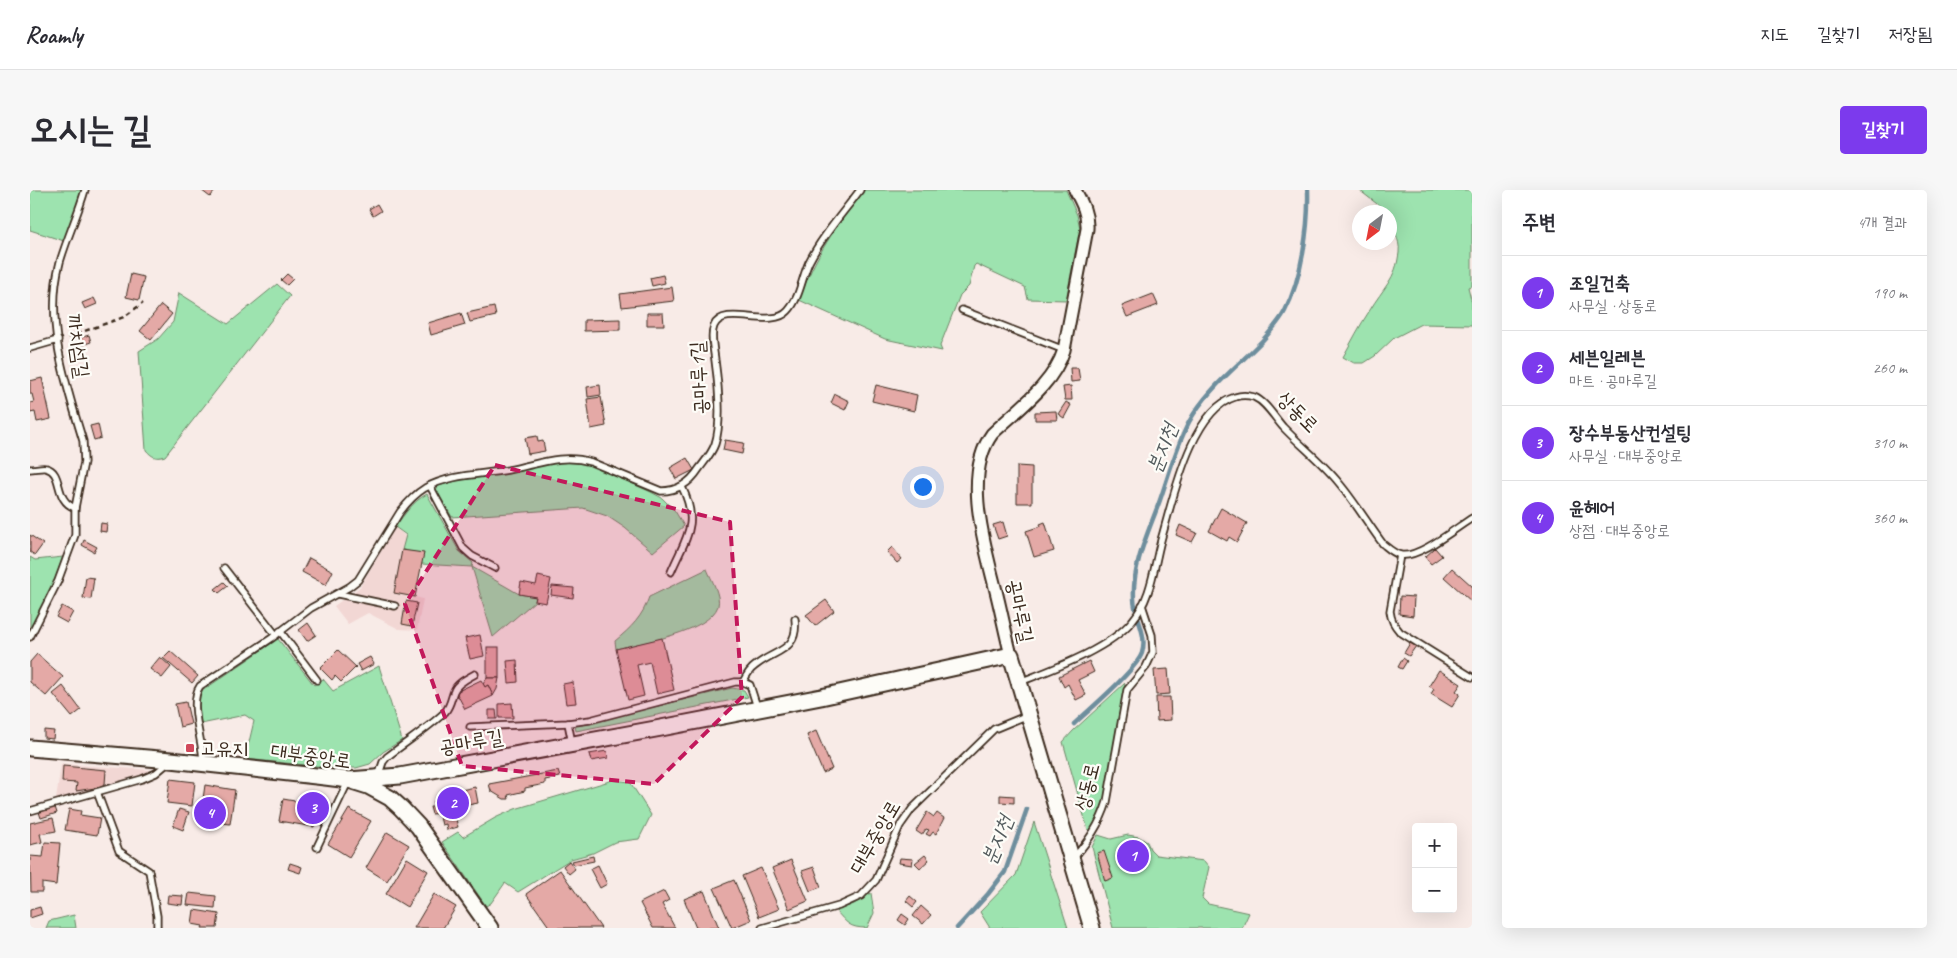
<!DOCTYPE html>
<html lang="ko">
<head>
<meta charset="utf-8">
<style>
	body { margin:0; font-family:Caveat,"Poor Story",sans-serif; background:#f7f7f7; color:#2b2b33 }
	.controls { position:absolute; right:15px; bottom:15px; display:grid; overflow:hidden; border-radius:5px; box-shadow:0 5px 20px #0002 }
	.controls button { width:45px; height:45px; display:grid; place-items:center; padding:0; border:0; border-bottom:1px solid #e1e1e2; background:#fff; color:#2b2b33; font:25px sans-serif }
	.compass { position:absolute; left:1322px; top:15px; width:45px; height:45px; border-radius:50%; background:#fff; box-shadow:0 5px 20px #0002; rotate:212deg }
	.you { position:absolute; left:892px; top:296px; width:18px; height:18px; margin:-12px; border:4px solid #fff; border-radius:50%; background:#1a73e8; box-shadow:0 0 0 8px #1a73e833 }
	.badge { display:grid; place-items:center; width:32px; height:32px; border-radius:50%; background:#7c3aed; color:#fff; font-size:16px; font-weight:700 }
	.pin { position:absolute; translate:-50% -50%; border:2px solid #fff; box-shadow:0 1px 5px #0006 }
	.list { margin:0; padding:0; list-style:none }
	h2 { display:flex; justify-content:space-between; align-items:center; height:65px; margin:0; padding:0 20px; font-size:21px }
	h2 small { font-size:16px; font-weight:400; color:#7c7c81 }
	.list li { display:grid; grid-template-columns:32px 1fr auto; gap:15px; align-items:center; box-sizing:border-box; height:75px; padding:0 20px; border-top:1px solid #e1e1e2 }
	.list b { display:block; font-size:19px; white-space:nowrap }
	.list p { margin:0; font-size:16px; white-space:nowrap; color:#7c7c81 }
	.list em { font-size:16px; font-style:normal; color:#7c7c81 }
	.map { position:relative; flex:none; width:1442px; height:738px; overflow:hidden; border-radius:5px }
	header { display:flex; align-items:center; gap:30px; box-sizing:border-box; height:70px; padding:0 25px; background:#fff; border-bottom:1px solid #e1e1e2 }
	header strong { font-size:24px }
	nav { display:flex; gap:28px; margin-inline-start:auto; font-size:18px }
	.intro { display:flex; align-items:center; justify-content:space-between; box-sizing:border-box; height:120px; padding:0 30px }
	h1 { margin:0; font-size:35px }
	.button { padding:12px 22px; border-radius:5px; background:#7c3aed; color:#fff; font-size:18px; font-weight:700 }
	main { display:flex; gap:30px; padding:0 30px }
	aside { flex:1; background:#fff; border-radius:5px; box-shadow:0 5px 20px #0002 }
	.map>svg:first-child { display:block }
	.built { fill:#f2d7d4 }
	.green { fill:#9de3af; stroke:#6c8666 }
	.lines { fill:none; stroke-linecap:round; stroke-linejoin:round }
	.stream { stroke:#6e8e9d; stroke-width:4.5 }
	.building { fill:#e4a9a6; stroke:#3b2a1e }
	.service-casing { stroke:#3b2a1e; stroke-width:9 }
	.minor-casing { stroke:#3b2a1e; stroke-width:15 }
	.tertiary-casing { stroke:#3b2a1e; stroke-width:19 }
	.path { stroke:#3b2a1e; stroke-width:2.5; stroke-dasharray:5 4; stroke-linecap:butt }
	.service { stroke:#fdfcf7; stroke-width:5.5 }
	.minor { stroke:#fdfcf7; stroke-width:11 }
	.tertiary { stroke:#fdfcf7; stroke-width:15 }
	.marked { fill:#c2185b; fill-opacity:0.2; stroke:#c2185b; stroke-width:4; stroke-dasharray:10 6; stroke-linejoin:round }
	.poi-dot { fill:#d1495b; stroke:#fdfcf7; stroke-width:2 }
	.labels { text-anchor:middle; dominant-baseline:central; stroke-width:4.5; stroke-linejoin:round; paint-order:stroke }
	.street-label { font-size:20px; fill:#3b2a1e; stroke:#fdfcf7 }
	.poi-label { font-size:20px; fill:#3b2a1e; stroke:#fdfcf7; text-anchor:start }
	.water-label { font-size:21px; font-style:italic; fill:#545c5e; stroke:#fdfcf7 }
</style>
</head>
<body>
<header>
<strong>Roamly</strong>
<nav><a>지도</a><a>길찾기</a><a>저장됨</a></nav>
</header>
<div class="intro"><h1>오시는 길</h1><a class="button">길찾기</a></div>
<main>
<div class="map">
<svg width="1442" height="738" viewBox="0 0 1442 738">
	<rect width="100%" height="100%" fill="#f8ebe7"/>
	<filter id="ink" filterUnits="userSpaceOnUse"><feTurbulence type="fractalNoise" baseFrequency=".02" numOctaves="2"/><feDisplacementMap in="SourceGraphic" scale="10" xChannelSelector="R" yChannelSelector="G"/><feConvolveMatrix kernelMatrix="1 2 1 2 8 2 1 2 1" color-interpolation-filters="sRGB"/></filter>
	<g filter="url(#ink)">
		<g class="built">
			<polygon points="365,337 394,363 385,407 393,409 387,440 369,439 338,423 318,434 304,416 330,397"/>
			<polygon points="31,574 120,580 112,586 26,610"/>
		</g>
		<g class="green">
			<polygon points="0,0 52,0 34,51 0,40"/>
			<path d="M834,0h202l11,25 3,13 -14,72 -38,-1 -3,-12 -49,-23 -2,2 -5,20 -9,9 -20,51 2,5 -57,-12 -86,-39c16,-45 36,-72 65,-110z"/>
			<path d="M1329,0h113v96l-4,1 4,16v22l-51,-1 -27,14 -19,18 -11,7h-10l-11,-6c9,-16 17,-32 27,-47 13,-22 26,-31 29,-57 2,-15 -9,-27 -9,-41h-6l-3,-5z"/>
			<path d="M247,94l13,12 -125,160c-9,3 -13,1 -19,-6l-7,-99 19,-12 15,-17 6,-29 49,31z"/>
			<polygon points="536,271 557,273 621,302 632,308 645,321 654,336 623,362 595,338 577,326 553,318 422,327 406,300 408,296 440,287 497,280 520,273"/>
			<path d="M397,304l32,57 14,12 -1,4 47,27 17,3 -1,4 -42,36 -21,-70 -51,-3 2,-10 -21,-4 4,-15 -11,-8c10,-13 17,-25 32,-33z"/>
			<polygon points="0,367 5,370 33,367 23,395 0,440"/>
			<path d="M677,379c4,10 14,26 11,37 -9,26 -77,37 -102,43l-1,-8c16,-13 28,-25 34,-44z"/>
			<polygon points="248,449 284,495 293,489 303,501 349,476 372,550 353,562 340,574 326,578 305,578 215,569 224,531 215,525 171,534 168,510 172,501"/>
			<polygon points="1095,493 1073,617 1070,626 1060,641 1058,640 1033,552 1043,541"/>
			<polygon points="702,498 714,500 718,507 546,541 545,536"/>
			<polygon points="583,590 600,592 621,625 609,649 585,652 563,663 541,669 488,702 475,693 461,713 456,716 412,652 428,642 433,647 465,628 485,619"/>
			<polygon points="1004,632 1038,738 960,738 950,722 986,685"/>
			<polygon points="1068,645 1081,649 1098,645 1109,647 1117,652 1120,659 1126,665 1174,671 1179,677 1172,708 1178,714 1219,723 1212,738 1083,738 1062,657"/>
			<path d="M841,703l3,20 -7,15c-18,0 -20,-5 -31,-17l18,-7z"/>
			<polygon points="44,725 46,738 16,738 19,731"/>
		</g>
		<g class="lines">
			<g class="stream">
				<path d="M1044,534c15,-14 62,-54 68,-71 6,-20 -8,-36 -8,-55 -2,-33 15,-67 26,-98 9,-26 16,-53 29,-78 17,-32 48,-55 73,-81 7,-8 18,-20 23,-30 17,-33 24,-84 23,-121"/>
				<polyline points="927,738 958,704 975,682 997,619"/>
			</g>
		</g>
		<g class="building">
			<polygon points="171,0 186,0 180,7"/>
			<polygon points="347,14 351,21 343,26 339,19"/>
			<polygon points="101,84 114,87 109,110 96,107"/>
			<polygon points="257,84 263,89 257,95 251,90"/>
			<polygon points="633,85 635,93 622,96 620,88"/>
			<polygon points="642,97 644,111 592,117 590,104"/>
			<polygon points="1123,104 1128,115 1097,127 1092,116"/>
			<polygon points="64,108 67,114 55,119 52,113"/>
			<polygon points="131,115 142,124 121,150 110,141"/>
			<polygon points="464,117 466,126 440,132 437,123"/>
			<polygon points="431,123 435,135 401,145 398,133"/>
			<polygon points="617,123 633,123 634,135 617,135"/>
			<polygon points="590,129 590,140 554,141 554,130"/>
			<polygon points="59,145 61,152 52,155 50,148"/>
			<polygon points="1040,178 1048,178 1050,191 1041,192"/>
			<polygon points="12,188 21,229 7,232 5,222 0,223 0,213 4,212 2,204 0,204 0,191"/>
			<polygon points="570,195 571,205 558,207 557,197"/>
			<polygon points="846,195 887,205 884,221 842,211"/>
			<polygon points="1041,196 1042,210 1035,210 1033,197"/>
			<polygon points="805,204 819,211 815,220 801,213"/>
			<polygon points="571,207 576,236 561,239 557,209"/>
			<polygon points="1036,212 1041,215 1034,228 1028,224"/>
			<polygon points="1026,221 1027,230 1005,230 1005,222"/>
			<polygon points="68,234 71,248 64,250 60,236"/>
			<polygon points="507,246 508,252 513,251 515,261 498,264 495,248"/>
			<polygon points="695,250 714,253 712,264 693,260"/>
			<polygon points="657,268 664,280 646,289 640,278"/>
			<polygon points="987,276 1002,277 1002,313 987,313"/>
			<polygon points="1191,318 1217,333 1207,352 1199,347 1197,351 1179,341"/>
			<polygon points="973,332 977,346 968,349 963,335"/>
			<polygon points="1015,332 1024,361 1004,367 996,341 1011,336 1010,334"/>
			<polygon points="71,333 77,334 76,342 70,341"/>
			<polygon points="1150,335 1167,343 1162,352 1146,345"/>
			<polygon points="0,345 13,354 5,365 0,362"/>
			<polygon points="54,350 67,357 64,362 52,355"/>
			<polygon points="862,357 872,369 867,373 857,362"/>
			<polygon points="1405,358 1412,366 1401,374 1395,367"/>
			<polygon points="372,360 394,363 385,407 364,403"/>
			<polygon points="279,368 303,381 296,395 272,382"/>
			<polygon points="1422,378 1442,396 1442,412 1414,387"/>
			<polygon points="508,386 521,389 516,413 505,411 506,407 489,404 491,392 506,395"/>
			<polygon points="56,387 64,388 61,409 53,408"/>
			<polygon points="194,392 198,396 189,403 185,399"/>
			<polygon points="522,396 544,398 543,408 521,405"/>
			<polygon points="1370,406 1384,407 1383,426 1369,424"/>
			<polygon points="796,410 804,421 785,436 776,425"/>
			<polygon points="376,411 387,413 382,436 372,434"/>
			<polygon points="32,416 43,422 37,433 26,427"/>
			<polygon points="278,433 286,445 277,451 269,440"/>
			<polygon points="450,445 454,466 440,469 435,448"/>
			<polygon points="632,448 644,500 627,504 620,472 607,475 614,506 598,510 586,459"/>
			<polygon points="1380,453 1386,456 1379,466 1374,463"/>
			<rect x="457" y="457" width="12" height="31"/>
			<polygon points="308,460 326,477 311,492 305,486 302,490 290,478"/>
			<polygon points="140,461 168,486 162,493 133,468"/>
			<polygon points="7,464 33,487 16,506 0,492 0,472"/>
			<polygon points="130,467 141,477 132,488 120,479"/>
			<polygon points="340,467 344,474 331,481 327,474"/>
			<polygon points="1373,468 1377,471 1372,479 1368,477"/>
			<polygon points="487,470 488,492 479,493 477,471"/>
			<polygon points="1059,471 1064,482 1048,490 1056,505 1046,510 1038,494 1034,497 1029,486"/>
			<polygon points="1138,479 1140,504 1126,505 1124,480"/>
			<polygon points="1409,480 1431,494 1426,501 1430,504 1422,517 1401,504 1404,499 1399,496"/>
			<polygon points="457,488 469,488 467,499 463,506 458,495 455,497 453,494"/>
			<polygon points="451,490 455,497 458,495 463,506 435,519 426,502"/>
			<polygon points="543,492 546,513 536,514 533,494"/>
			<polygon points="33,496 51,520 42,527 23,504"/>
			<polygon points="1126,507 1140,507 1141,530 1127,531"/>
			<polygon points="156,512 161,534 150,537 145,514"/>
			<polygon points="482,513 483,528 469,528 469,514"/>
			<polygon points="459,520 466,520 467,529 459,529"/>
			<polygon points="14,540 24,541 23,549 14,548"/>
			<polygon points="786,541 802,579 793,583 777,545"/>
			<polygon points="577,561 578,568 561,571 559,564"/>
			<polygon points="33,576 76,580 75,594 65,598 46,601 47,593 32,592"/>
			<polygon points="528,581 530,587 515,590 515,594 495,598 495,601 478,605 479,609 474,609 461,601 459,594"/>
			<polygon points="140,589 165,592 162,616 137,613"/>
			<polygon points="175,595 205,600 200,634 170,630"/>
			<polygon points="445,597 448,613 423,618 428,637 417,640 416,634 412,635 409,623 402,624 400,617 404,617 403,612 409,610 408,605"/>
			<polygon points="970,605 984,606 984,613 970,612"/>
			<polygon points="253,609 288,615 284,637 249,631"/>
			<polygon points="25,617 27,623 11,628 9,622"/>
			<polygon points="39,619 51,621 50,625 70,628 67,645 35,640"/>
			<polygon points="149,619 159,622 153,640 143,636"/>
			<polygon points="319,619 341,631 319,667 298,654"/>
			<polygon points="897,622 904,627 907,623 914,628 906,644 903,642 900,646 896,644 899,640 896,639 892,645 886,641"/>
			<polygon points="23,628 26,641 10,644 12,652 0,655 0,633"/>
			<polygon points="357,642 379,655 357,691 336,678"/>
			<polygon points="15,652 30,653 26,695 12,693 12,702 1,702 0,666 13,667"/>
			<polygon points="1099,653 1112,657 1106,680 1093,677"/>
			<polygon points="1074,661 1083,688 1075,691 1067,663"/>
			<polygon points="895,665 899,670 890,678 885,673"/>
			<polygon points="563,666 564,671 544,675 542,671"/>
			<polygon points="377,668 398,681 377,717 356,704"/>
			<polygon points="870,668 883,669 882,675 869,673"/>
			<polygon points="761,670 778,711 759,719 742,678"/>
			<polygon points="539,671 545,679 539,684 533,676"/>
			<polygon points="260,673 272,677 270,683 258,679"/>
			<polygon points="568,675 577,694 570,698 560,679"/>
			<polygon points="784,677 791,697 780,701 772,681"/>
			<polygon points="731,678 749,719 729,727 712,686"/>
			<polygon points="530,680 571,738 520,738 496,704"/>
			<polygon points="704,690 721,730 702,738 684,698"/>
			<polygon points="634,701 639,710 632,714 645,738 623,738 610,713"/>
			<polygon points="674,701 689,738 666,738 654,709"/>
			<polygon points="159,703 186,706 185,718 157,715"/>
			<polygon points="404,704 426,717 413,738 384,738"/>
			<polygon points="138,705 153,706 152,715 137,713"/>
			<polygon points="880,706 887,712 883,717 876,711"/>
			<polygon points="891,716 901,725 893,734 883,726"/>
			<polygon points="10,717 12,724 0,728 0,720"/>
			<polygon points="164,720 189,724 187,738 172,738 173,736 162,734"/>
			<polygon points="872,724 879,729 875,735 868,730"/>
		</g>
		<g class="lines">
			<defs>
				<g id="service">
					<polyline points="932,120 1034,160"/>
					<polyline points="0,158 28,150"/>
					<path d="M0,279c5,0 12,-2 16,-1 18,4 7,32 29,40"/>
					<polyline points="400,296 433,358 442,366 465,378"/>
					<path d="M1370,365l-10,56c1,9 4,14 10,21l72,45"/>
					<polyline points="194,378 246,445"/>
					<path d="M641,382c15,-35 29,-48 11,-85"/>
					<polyline points="308,404 365,416"/>
					<polyline points="250,441 287,490"/>
					<path d="M0,447l28,-56 17,-46v-27l9,-46 -1,-21c-17,-57 -39,-119 -23,-179 7,-24 18,-48 25,-72"/>
					<path d="M713,492c3,-6 6,-12 12,-16 20,-17 44,-14 40,-47"/>
					<path d="M990,492c33,-13 89,-33 112,-61 21,-24 22,-59 31,-88 11,-38 29,-123 72,-136 6,-2 12,-2 19,0 12,5 20,20 29,30 18,19 39,35 56,56 16,19 29,41 44,61 5,4 10,9 17,11 18,4 56,-27 72,-37"/>
					<polyline points="538,533 542,553"/>
					<polyline points="440,537 538,533 560,530 705,492 713,492 720,495 727,517"/>
					<path d="M173,571c0,-20 -15,-58 -3,-75l72,-48 39,-30 38,-21 9,-7 42,-68c7,-9 15,-18 25,-24 26,-14 54,-13 83,-18 28,-5 53,-17 83,-8l70,29c17,0 29,-8 38,-22 6,-8 13,-16 16,-25 7,-21 3,-62 0,-84 -1,-10 -5,-25 -1,-34 10,-23 57,4 74,-15 12,-13 14,-34 21,-49 13,-26 34,-49 51,-72"/>
					<path d="M348,587l5,-15 4,-5c19,-15 40,-28 58,-45 6,-7 6,-14 9,-21 3,-8 14,-13 21,-17"/>
					<polyline points="67,602 89,661 119,681 127,726 127,738"/>
					<polyline points="0,621 112,589 126,583 138,573"/>
					<polyline points="287,657 318,592"/>
					<path d="M1043,669c15,-18 27,-34 34,-57l20,-112 19,-23 7,-15 -1,-17 -10,-30"/>
					<polyline points="732,738 809,716 831,706 846,690 870,636 882,619 964,539 998,525"/>
				</g>
				<path id="minor" d="M981,465c-6,-23 -10,-45 -16,-68 -11,-44 -32,-113 -3,-153 26,-25 61,-49 72,-84l23,-121c1,-15 -5,-26 -12,-39"/>
				<g id="tertiary">
					<polyline points="0,558 141,570 295,587 319,590 338,596 360,608 371,618 388,636 460,738"/>
					<polyline points="319,590 370,586 631,538 791,507 981,465 1062,738"/>
				</g>
			</defs>
			<use href="#service" class="service-casing"/>
			<use href="#minor" class="minor-casing"/>
			<use href="#tertiary" class="tertiary-casing"/>
			<polyline class="path" points="38,147 94,127 113,113"/>
			<use href="#service" class="service"/>
			<use href="#minor" class="minor"/>
			<use href="#tertiary" class="tertiary"/>
		</g>
	</g>
	<path class="marked" d="M465,275l235,57 12,175 -88,87 -192,-18 -57,-162z"/>
	<rect class="poi-dot" x="155" y="553" width="10" height="10" rx="2.5"/>
	<g class="labels">
		<g class="street-label">
			<text transform="translate(48 156) rotate(82)">까치섬길</text>
			<text transform="translate(669 188) rotate(-93)">공마루1길</text>
			<text transform="translate(1268 222) rotate(45)">상동로</text>
			<text transform="translate(990 421) rotate(78)">공마루길</text>
			<text transform="translate(441 552) rotate(-10)">공마루길</text>
			<text transform="translate(281 566) rotate(8)">대부중앙로</text>
			<text transform="translate(1057 597) rotate(-76)">상동로</text>
			<text transform="translate(845 647) rotate(-60)">대부중앙로</text>
		</g>
		<g class="poi-label">
			<text x="170" y="558">고유지</text>
		</g>
		<g class="water-label">
			<text transform="translate(1132 258) rotate(-69)">분지천</text>
			<text transform="translate(967 650) rotate(-68)">분지천</text>
		</g>
	</g>
</svg>
<div class="controls">
<button>+</button>
<button>−</button>
</div>
<svg class="compass" viewBox="-18 -18 36 36"><path d="M0-13l5 13h-10z" fill="#e53935"/><path d="M0 13l5-13h-10z" fill="#7c7c81"/></svg>
<div class="you"></div>
<div class="pin badge" style="left:1103px;top:666px">1</div>
<div class="pin badge" style="left:423px;top:613px">2</div>
<div class="pin badge" style="left:283px;top:618px">3</div>
<div class="pin badge" style="left:180px;top:623px">4</div>
</div>
<aside>
<h2>주변<small>4개 결과</small></h2>
<ul class="list">
<li><span class="badge">1</span><div><b>조일건축</b><p>사무실 · 상동로</p></div><em>190 m</em></li>
<li><span class="badge">2</span><div><b>세븐일레븐</b><p>마트 · 공마루길</p></div><em>260 m</em></li>
<li><span class="badge">3</span><div><b>장수부동산컨설팅</b><p>사무실 · 대부중앙로</p></div><em>310 m</em></li>
<li><span class="badge">4</span><div><b>윤헤어</b><p>상점 · 대부중앙로</p></div><em>360 m</em></li>
</ul>
</aside>
</main>
</body>
</html>
